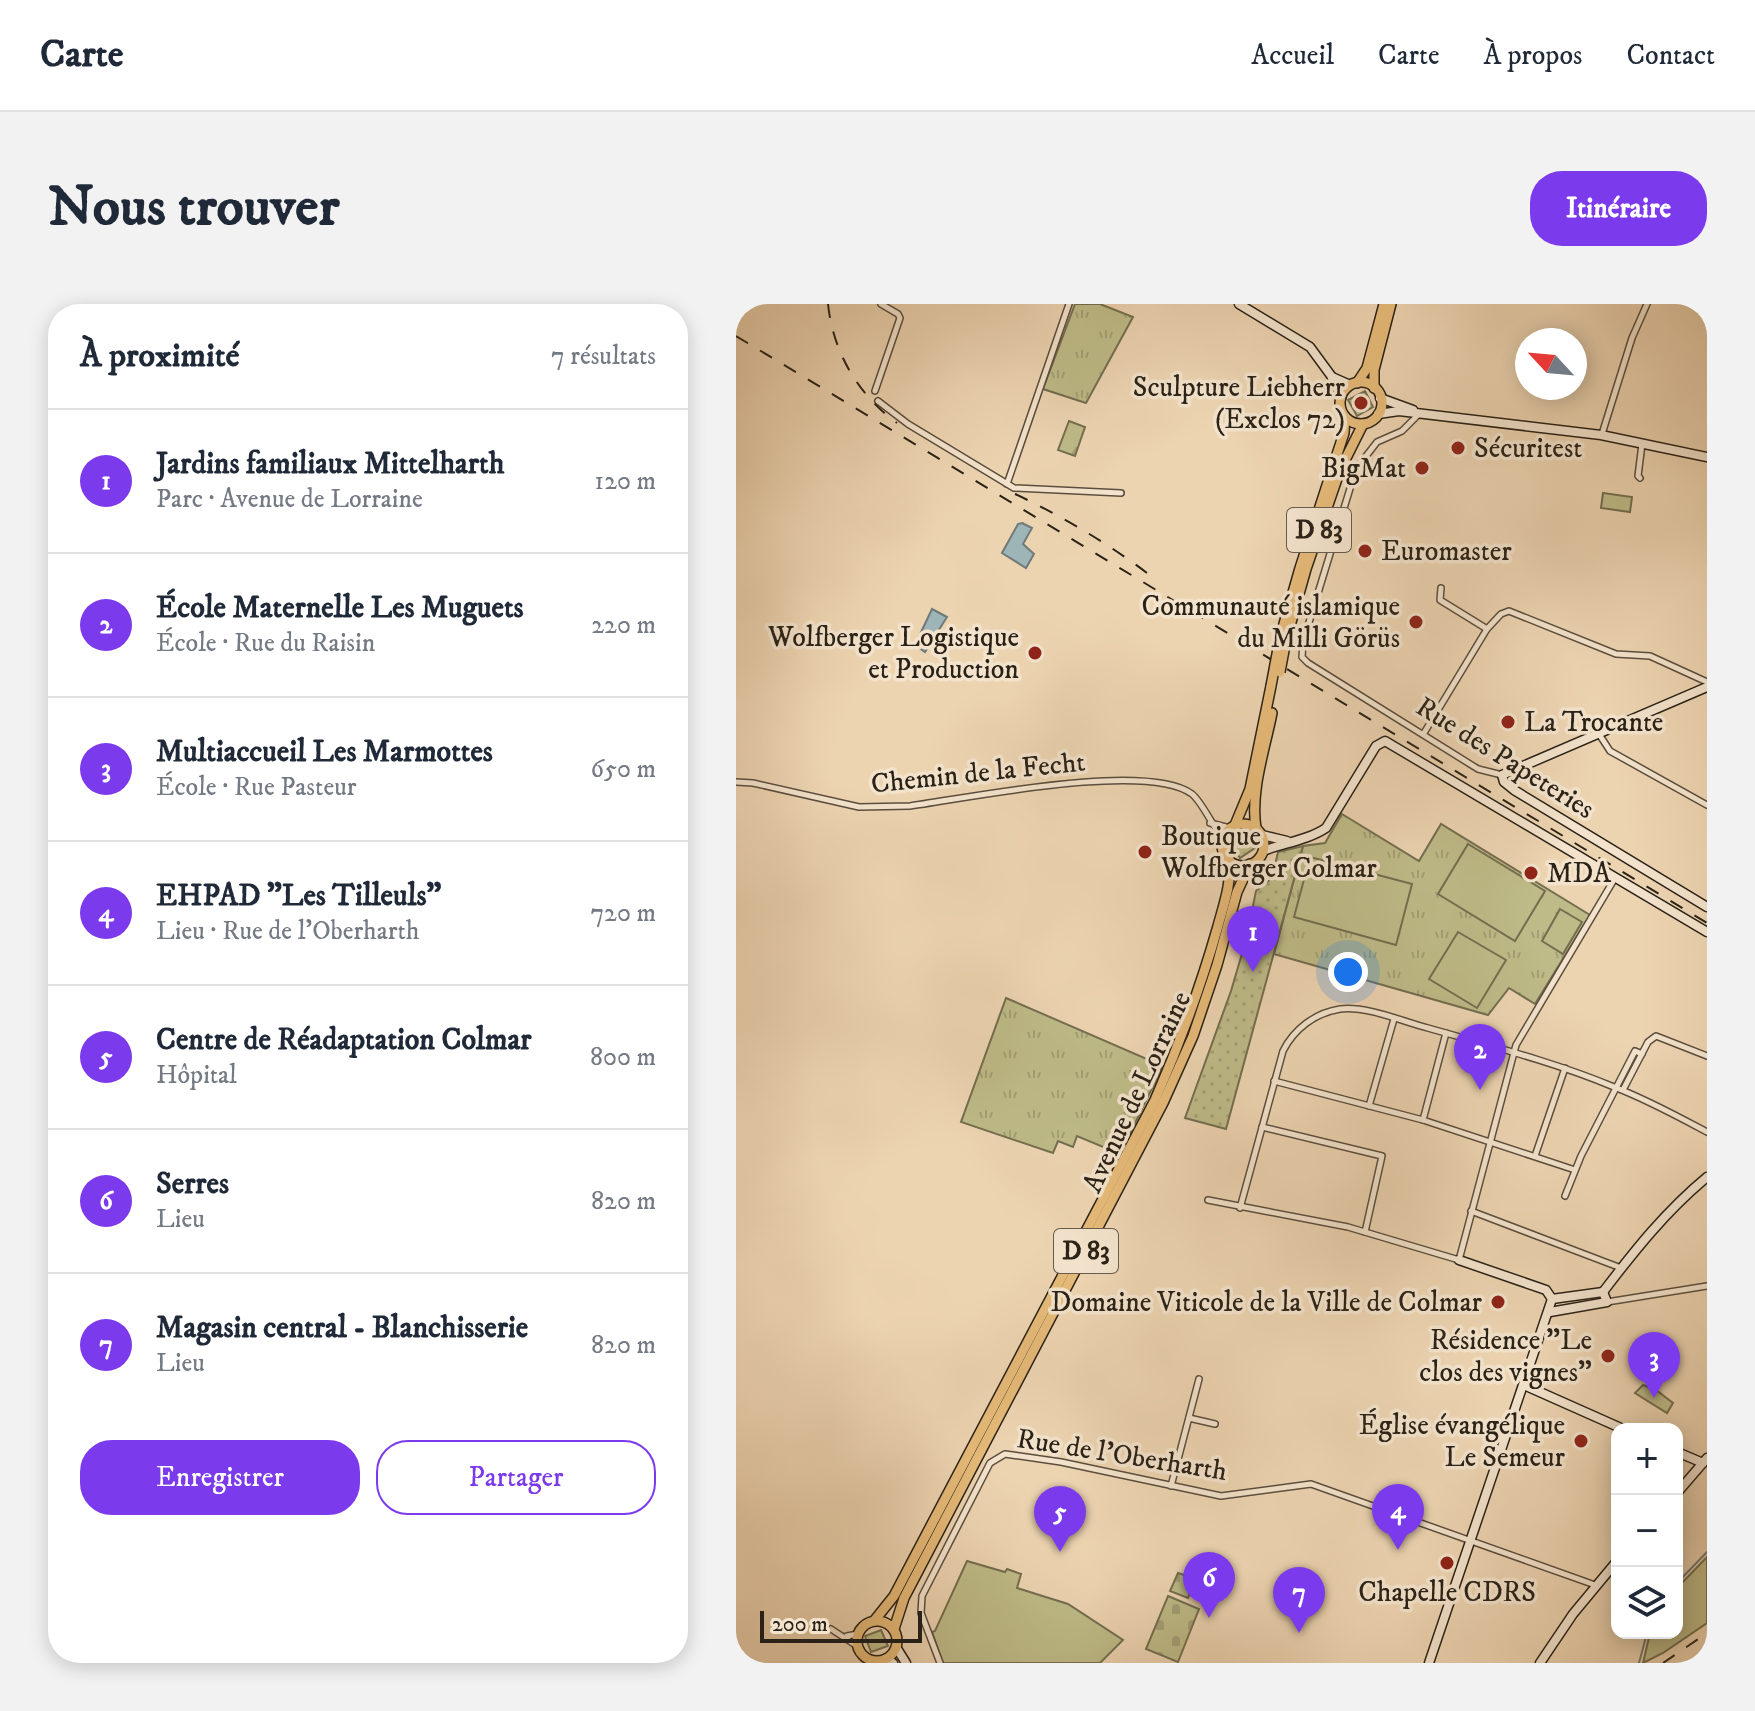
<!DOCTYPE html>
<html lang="fr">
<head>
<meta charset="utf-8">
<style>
	body { margin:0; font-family:"IM FELL DW Pica",serif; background:#f2f2f3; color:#1f2937 }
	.controls { position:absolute; right:24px; bottom:24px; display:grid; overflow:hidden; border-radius:16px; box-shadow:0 4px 20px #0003 }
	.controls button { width:72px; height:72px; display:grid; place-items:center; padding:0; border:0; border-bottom:2px solid #e0e1e3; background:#fff; color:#1f2937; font:40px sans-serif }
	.compass { position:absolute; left:779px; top:24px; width:72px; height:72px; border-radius:50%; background:#fff; box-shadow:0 4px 20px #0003; rotate:296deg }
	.scale { position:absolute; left:24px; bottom:20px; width:162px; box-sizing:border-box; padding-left:8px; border:4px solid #2a2217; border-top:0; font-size:22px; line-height:28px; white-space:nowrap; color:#2a2217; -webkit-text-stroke:6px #f3e3cc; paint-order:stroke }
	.you { position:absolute; left:612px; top:668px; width:28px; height:28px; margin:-20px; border:6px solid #fff; border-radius:50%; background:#1a73e8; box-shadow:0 0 0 12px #1a73e833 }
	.badge { display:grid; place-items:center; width:52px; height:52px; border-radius:50%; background:#7c3aed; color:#fff; font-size:26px; font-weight:700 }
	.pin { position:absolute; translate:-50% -66px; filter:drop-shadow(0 2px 4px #0008) }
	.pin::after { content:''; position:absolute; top:42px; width:28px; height:24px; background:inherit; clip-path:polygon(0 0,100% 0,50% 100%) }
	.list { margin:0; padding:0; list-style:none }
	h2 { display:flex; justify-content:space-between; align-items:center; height:104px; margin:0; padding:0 32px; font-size:34px }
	h2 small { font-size:26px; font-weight:400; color:#747a83 }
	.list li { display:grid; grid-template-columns:52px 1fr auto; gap:24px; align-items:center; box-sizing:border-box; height:144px; padding:0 32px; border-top:2px solid #e0e1e3 }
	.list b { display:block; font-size:30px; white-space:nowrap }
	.list p { margin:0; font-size:26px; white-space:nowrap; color:#747a83 }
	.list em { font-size:26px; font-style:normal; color:#747a83 }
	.actions { display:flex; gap:16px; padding:24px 32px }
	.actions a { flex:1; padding:18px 0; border:2px solid #7c3aed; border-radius:32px; text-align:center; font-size:28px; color:#7c3aed }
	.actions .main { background:#7c3aed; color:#fff }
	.icon { flex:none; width:44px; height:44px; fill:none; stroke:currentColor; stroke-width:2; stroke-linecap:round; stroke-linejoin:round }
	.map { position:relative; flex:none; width:971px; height:1359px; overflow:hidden; border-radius:32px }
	header { display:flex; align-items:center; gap:48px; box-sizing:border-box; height:112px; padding:0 40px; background:#fff; border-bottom:2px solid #e0e1e3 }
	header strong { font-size:38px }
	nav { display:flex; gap:44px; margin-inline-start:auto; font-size:28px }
	.intro { display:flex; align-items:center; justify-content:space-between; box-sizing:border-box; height:192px; padding:0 48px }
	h1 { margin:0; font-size:56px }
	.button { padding:20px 36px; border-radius:32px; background:#7c3aed; color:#fff; font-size:28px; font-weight:700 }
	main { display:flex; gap:48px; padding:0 48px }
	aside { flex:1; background:#fff; border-radius:32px; box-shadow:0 4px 20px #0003 }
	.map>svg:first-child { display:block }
	.grass { fill:url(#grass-tufts); stroke:#746e50; stroke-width:2 }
	.forest { fill:url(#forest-firs); stroke:#746e50; stroke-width:2 }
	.cemetery { fill:url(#cemetery-stones); stroke:#746e50; stroke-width:2 }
	.park { fill:#bebb88; stroke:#746e50; stroke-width:2 }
	.garden { fill:url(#garden-dots); stroke:#746e50; stroke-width:2 }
	.water { fill:#9eb5b8; stroke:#707a78; stroke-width:2 }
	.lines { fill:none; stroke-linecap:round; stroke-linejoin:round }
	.stream { stroke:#707a78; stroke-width:2 }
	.street-casing { stroke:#5b4e3e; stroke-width:8 }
	.secondary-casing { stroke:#2a2217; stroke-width:11 }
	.primary-casing { stroke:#2a2217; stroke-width:12 }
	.street { stroke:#f3e3cc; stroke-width:5 }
	.secondary { stroke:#f3e3cc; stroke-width:8 }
	.primary { stroke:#e6ba78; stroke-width:9 }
	.rail { stroke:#2a2217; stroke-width:2; stroke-dasharray:14 14; stroke-linecap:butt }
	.primary-bridge-casing { stroke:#2a2217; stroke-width:12; stroke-linecap:butt }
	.primary-bridge { stroke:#e6ba78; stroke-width:9 }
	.poi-dot { fill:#8f2418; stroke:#f3e3cc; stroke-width:3 }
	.labels { text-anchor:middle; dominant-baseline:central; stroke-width:7; stroke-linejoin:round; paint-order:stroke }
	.shield { fill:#f3e3cc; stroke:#665c4d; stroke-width:2 }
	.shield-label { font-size:26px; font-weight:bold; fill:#2a2217 }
	.poi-label { font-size:28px; fill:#2a2217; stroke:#f3e3cc; text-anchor:end }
	.street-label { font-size:28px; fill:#2a2217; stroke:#f3e3cc }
</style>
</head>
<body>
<header>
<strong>Carte</strong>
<nav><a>Accueil</a><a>Carte</a><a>À propos</a><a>Contact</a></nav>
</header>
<div class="intro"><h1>Nous trouver</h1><a class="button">Itinéraire</a></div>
<main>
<aside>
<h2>À proximité<small>7 résultats</small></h2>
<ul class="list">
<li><span class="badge">1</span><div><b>Jardins familiaux Mittelharth</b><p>Parc · Avenue de Lorraine</p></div><em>120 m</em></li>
<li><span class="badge">2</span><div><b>École Maternelle Les Muguets</b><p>École · Rue du Raisin</p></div><em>220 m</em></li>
<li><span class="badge">3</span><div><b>Multiaccueil Les Marmottes</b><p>École · Rue Pasteur</p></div><em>650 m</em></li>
<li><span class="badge">4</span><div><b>EHPAD &quot;Les Tilleuls&quot;</b><p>Lieu · Rue de l'Oberharth</p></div><em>720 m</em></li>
<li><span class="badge">5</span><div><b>Centre de Réadaptation Colmar</b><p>Hôpital</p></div><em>800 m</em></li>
<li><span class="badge">6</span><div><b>Serres</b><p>Lieu</p></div><em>820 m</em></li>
<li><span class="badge">7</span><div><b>Magasin central - Blanchisserie</b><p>Lieu</p></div><em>820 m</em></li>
</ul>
<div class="actions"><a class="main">Enregistrer</a><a>Partager</a></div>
</aside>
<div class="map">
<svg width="971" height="1359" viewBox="0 0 971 1359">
	<defs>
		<pattern id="grass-tufts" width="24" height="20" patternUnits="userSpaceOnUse" patternTransform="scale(2)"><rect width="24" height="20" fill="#bebb88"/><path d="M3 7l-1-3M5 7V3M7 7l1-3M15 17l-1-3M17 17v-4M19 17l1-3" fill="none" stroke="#a3a075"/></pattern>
		<pattern id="forest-firs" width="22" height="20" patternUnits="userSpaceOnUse" patternTransform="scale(2)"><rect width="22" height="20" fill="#bebb88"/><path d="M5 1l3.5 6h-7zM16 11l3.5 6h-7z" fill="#a3a075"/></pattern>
		<pattern id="cemetery-stones" width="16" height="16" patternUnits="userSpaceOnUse" patternTransform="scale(2)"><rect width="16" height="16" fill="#bebb88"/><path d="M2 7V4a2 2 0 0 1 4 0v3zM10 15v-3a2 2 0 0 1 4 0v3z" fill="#a3a075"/></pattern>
		<pattern id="garden-dots" width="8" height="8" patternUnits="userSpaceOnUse" patternTransform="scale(2)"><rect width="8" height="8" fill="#bebb88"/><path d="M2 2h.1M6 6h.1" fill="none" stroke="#a3a075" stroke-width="1.8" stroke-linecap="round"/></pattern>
	</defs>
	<rect width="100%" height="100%" fill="#edd4b1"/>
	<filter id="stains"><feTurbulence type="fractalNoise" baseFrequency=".0025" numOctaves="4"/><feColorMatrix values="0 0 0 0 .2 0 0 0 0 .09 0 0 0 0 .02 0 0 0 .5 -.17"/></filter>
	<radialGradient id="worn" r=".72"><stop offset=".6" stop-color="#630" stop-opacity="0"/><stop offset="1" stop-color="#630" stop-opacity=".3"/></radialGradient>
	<g class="grass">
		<polygon points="339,0 364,0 397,13 350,99 307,85"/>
		<polygon points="629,87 637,103 621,112 612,96"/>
		<polygon points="606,510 683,557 705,520 854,611 799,700 773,684 752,711 538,650 567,542 589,539"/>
		<polygon points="509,529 519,544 504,554 494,539"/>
		<polygon points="270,694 427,762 384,850 341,832 337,843 322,837 317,849 225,818"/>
		<polygon points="145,1326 152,1342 135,1348 129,1332"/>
	</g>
	<polygon class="forest" points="333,117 349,123 339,152 322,146"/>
	<g class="cemetery">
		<polygon points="442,1269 460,1275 452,1294 434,1287"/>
		<polygon points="432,1292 463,1305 442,1358 410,1345"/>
	</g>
	<g class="park">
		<polygon points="867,189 896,193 894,208 865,204"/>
		<polygon points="732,540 809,587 779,637 702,590"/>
		<polygon points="574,553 676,580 660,641 558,613"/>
		<polygon points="824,605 846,618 827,650 806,637"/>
		<polygon points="722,628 770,656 741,704 693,675"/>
		<polygon points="907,1081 920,1086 937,1099 931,1109 899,1089"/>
		<polygon points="971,1253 971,1319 927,1349 907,1359 914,1329 941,1329 941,1284"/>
		<polygon points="231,1257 269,1268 271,1265 285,1270 281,1284 332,1300 387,1336 364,1359 207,1359 196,1328 199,1327"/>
	</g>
	<polygon class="garden" points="567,542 490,825 449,814 495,687 510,636 520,587 536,574 542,548"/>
	<g class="water">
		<polygon points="286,219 296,224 287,240 298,250 290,264 266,249 282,220"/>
		<polygon points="196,305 211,313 189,348 179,341"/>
	</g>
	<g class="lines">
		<g class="stream">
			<polyline points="941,1279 971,1248"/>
			<polyline points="903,1359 911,1329"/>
		</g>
		<defs>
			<g id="street">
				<polyline points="139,87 164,14 162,10 145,0"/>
				<polyline points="142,97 172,120 278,184 385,189"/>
				<polyline points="682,111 666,127 641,138 620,165 567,338 566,353 572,359 742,465 766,471"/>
				<polyline points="866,130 896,34 911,0"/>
				<polyline points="904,174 902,172 906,140"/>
				<polyline points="271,180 333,0"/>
				<polyline points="705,284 704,296 751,325"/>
				<polyline points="688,429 751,325 765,310 773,307 880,350 914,352 971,378"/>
				<polyline points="863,430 874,447 971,501"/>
				<path d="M0,478l17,1 106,24 51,-1c58,-8 237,-45 282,-12 10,8 22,34 31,46"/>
				<polyline points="474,519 494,524"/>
				<polyline points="538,777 687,816 839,866"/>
				<polyline points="887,786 912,738 920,732 971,752"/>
				<polyline points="633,802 658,715"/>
				<polyline points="687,816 710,729"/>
				<polyline points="526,823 646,852 629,928"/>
				<polyline points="799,852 829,764"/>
				<polyline points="829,892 845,852 899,747 906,750"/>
				<polyline points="472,896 612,923 723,956 780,741 879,574"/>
				<path d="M504,904l43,-157c11,-22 32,-38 57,-42 28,-3 61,12 88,19 63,18 126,34 186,59 32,12 63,29 93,45"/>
				<polyline points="735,907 885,964"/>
				<polyline points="871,998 971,982"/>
				<polyline points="453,1114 479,1120"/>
				<polyline points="435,1182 463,1075"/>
				<polyline points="95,1325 121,1342"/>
				<polyline points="111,1332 122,1330"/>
				<polyline points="204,1359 185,1309 186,1292 254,1159 269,1150 325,1158 485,1192 575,1180 859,1281"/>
			</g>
			<g id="secondary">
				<polyline points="503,0 574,43 596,73 605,94"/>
				<polyline points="596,73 614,81"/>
				<polyline points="644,94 677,106"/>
				<polyline points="642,110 663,107 865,131 971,153"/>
				<polyline points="971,383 766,471 768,478 778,486 971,603"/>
				<polyline points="526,531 551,537"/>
				<path d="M527,547c21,-8 45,-11 63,-23l50,-82 9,-5 322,191"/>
				<polyline points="723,956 810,986 816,995"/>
				<path d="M867,988c32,-42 63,-81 104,-115"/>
				<polyline points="816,995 867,988"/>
				<polyline points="814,1008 871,998 867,988"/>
				<polyline points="788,1081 887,1125"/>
				<polyline points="941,1148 967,1159"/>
				<polyline points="941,1189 971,1154"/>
				<polyline points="160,1343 170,1359"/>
				<polyline points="149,1355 157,1359"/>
				<polyline points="693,1359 816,995"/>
				<polyline points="804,1359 837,1310 881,1257"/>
			</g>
			<g id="primary">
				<circle cx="625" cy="99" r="21"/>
				<polyline points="621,79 631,64 648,0"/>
				<polyline points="638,84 638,66 655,0"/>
				<polyline points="544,334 564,264 608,129 609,113"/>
				<polyline points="550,336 570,265 604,166 627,120"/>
				<circle cx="507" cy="541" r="21"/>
				<polyline points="499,521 514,485 535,382"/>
				<path d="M520,524c-6,-37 9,-79 16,-115"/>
				<circle cx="141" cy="1337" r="20"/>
				<path d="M138,1317l20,-25 261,-496c25,-57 46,-114 63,-174 6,-22 14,-44 11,-67"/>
				<polyline points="158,1325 168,1294 427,799 457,732 481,661 501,588 514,560"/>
			</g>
		</defs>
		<use href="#street" class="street-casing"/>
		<use href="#secondary" class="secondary-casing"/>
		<use href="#primary" class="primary-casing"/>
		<use href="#street" class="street"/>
		<use href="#secondary" class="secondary"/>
		<use href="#primary" class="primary"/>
		<g class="rail">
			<path d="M92,0c5,48 30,91 69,119"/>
			<polyline points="0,32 971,619"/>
			<path d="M279,190c47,22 94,50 136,82"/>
			<polyline points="927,1359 971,1329"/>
		</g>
		<defs>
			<g id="primary-bridge">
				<polyline points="544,368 550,336"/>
				<polyline points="535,382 544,334"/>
			</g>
		</defs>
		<use href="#primary-bridge" class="primary-bridge-casing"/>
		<use href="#primary-bridge" class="primary-bridge"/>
	</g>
	<g class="poi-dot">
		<circle cx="625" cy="99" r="8"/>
		<circle cx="722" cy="144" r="8"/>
		<circle cx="686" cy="164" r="8"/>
		<circle cx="629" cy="247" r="8"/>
		<circle cx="680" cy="318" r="8"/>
		<circle cx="299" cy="349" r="8"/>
		<circle cx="772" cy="418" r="8"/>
		<circle cx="409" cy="548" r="8"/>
		<circle cx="795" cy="569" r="8"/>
		<circle cx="762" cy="998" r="8"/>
		<circle cx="872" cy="1052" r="8"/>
		<circle cx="845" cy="1137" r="8"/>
		<circle cx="711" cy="1259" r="8"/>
	</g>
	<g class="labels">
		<g class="shield">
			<rect x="551" y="204" width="64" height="44" rx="6"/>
			<rect x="318" y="925" width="64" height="44" rx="6"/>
		</g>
		<g class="shield-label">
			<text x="583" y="226">D 83</text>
			<text x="350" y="947">D 83</text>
		</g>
		<g class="poi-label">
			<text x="609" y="83">Sculpture Liebherr<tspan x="609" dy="32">(Exclos 72)</tspan></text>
			<text x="738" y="144" text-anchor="start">Sécuritest</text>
			<text x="670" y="164">BigMat</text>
			<text x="645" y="247" text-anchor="start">Euromaster</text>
			<text x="664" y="302">Communauté islamique<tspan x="664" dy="32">du Milli Görüs</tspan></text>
			<text x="283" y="333">Wolfberger Logistique<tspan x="283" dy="32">et Production</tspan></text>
			<text x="788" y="418" text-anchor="start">La Trocante</text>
			<text x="425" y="532" text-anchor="start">Boutique<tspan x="425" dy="32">Wolfberger Colmar</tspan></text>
			<text x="811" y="569" text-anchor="start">MDA</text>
			<text x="746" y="998">Domaine Viticole de la Ville de Colmar</text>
			<text x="856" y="1036">Résidence "Le<tspan x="856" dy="32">clos des vignes"</tspan></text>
			<text x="829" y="1121">Église évangélique<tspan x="829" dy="32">Le Semeur</tspan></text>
			<text x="711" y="1288" text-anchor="middle">Chapelle CDRS</text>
		</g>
		<g class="street-label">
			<text transform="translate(769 454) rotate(32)">Rue des Papeteries</text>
			<text transform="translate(242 469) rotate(-6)">Chemin de la Fecht</text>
			<text transform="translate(401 788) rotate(-65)">Avenue de Lorraine</text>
			<text transform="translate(386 1151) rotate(9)">Rue de l'Oberharth</text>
		</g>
	</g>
	<rect width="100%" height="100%" filter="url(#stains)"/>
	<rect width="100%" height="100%" fill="url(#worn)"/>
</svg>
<div class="controls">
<button>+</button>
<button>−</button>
<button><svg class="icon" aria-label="layers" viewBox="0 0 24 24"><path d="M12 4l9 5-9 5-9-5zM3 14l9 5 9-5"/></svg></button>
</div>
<svg class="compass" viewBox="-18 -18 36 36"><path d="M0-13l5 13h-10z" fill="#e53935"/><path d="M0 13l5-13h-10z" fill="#747a83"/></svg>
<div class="scale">200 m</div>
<div class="you"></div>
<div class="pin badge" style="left:517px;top:668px">1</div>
<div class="pin badge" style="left:744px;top:786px">2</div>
<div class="pin badge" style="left:918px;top:1094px">3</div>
<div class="pin badge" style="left:662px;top:1246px">4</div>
<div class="pin badge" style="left:324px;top:1248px">5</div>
<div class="pin badge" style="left:473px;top:1314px">6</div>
<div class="pin badge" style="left:563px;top:1329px">7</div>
</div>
</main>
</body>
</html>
